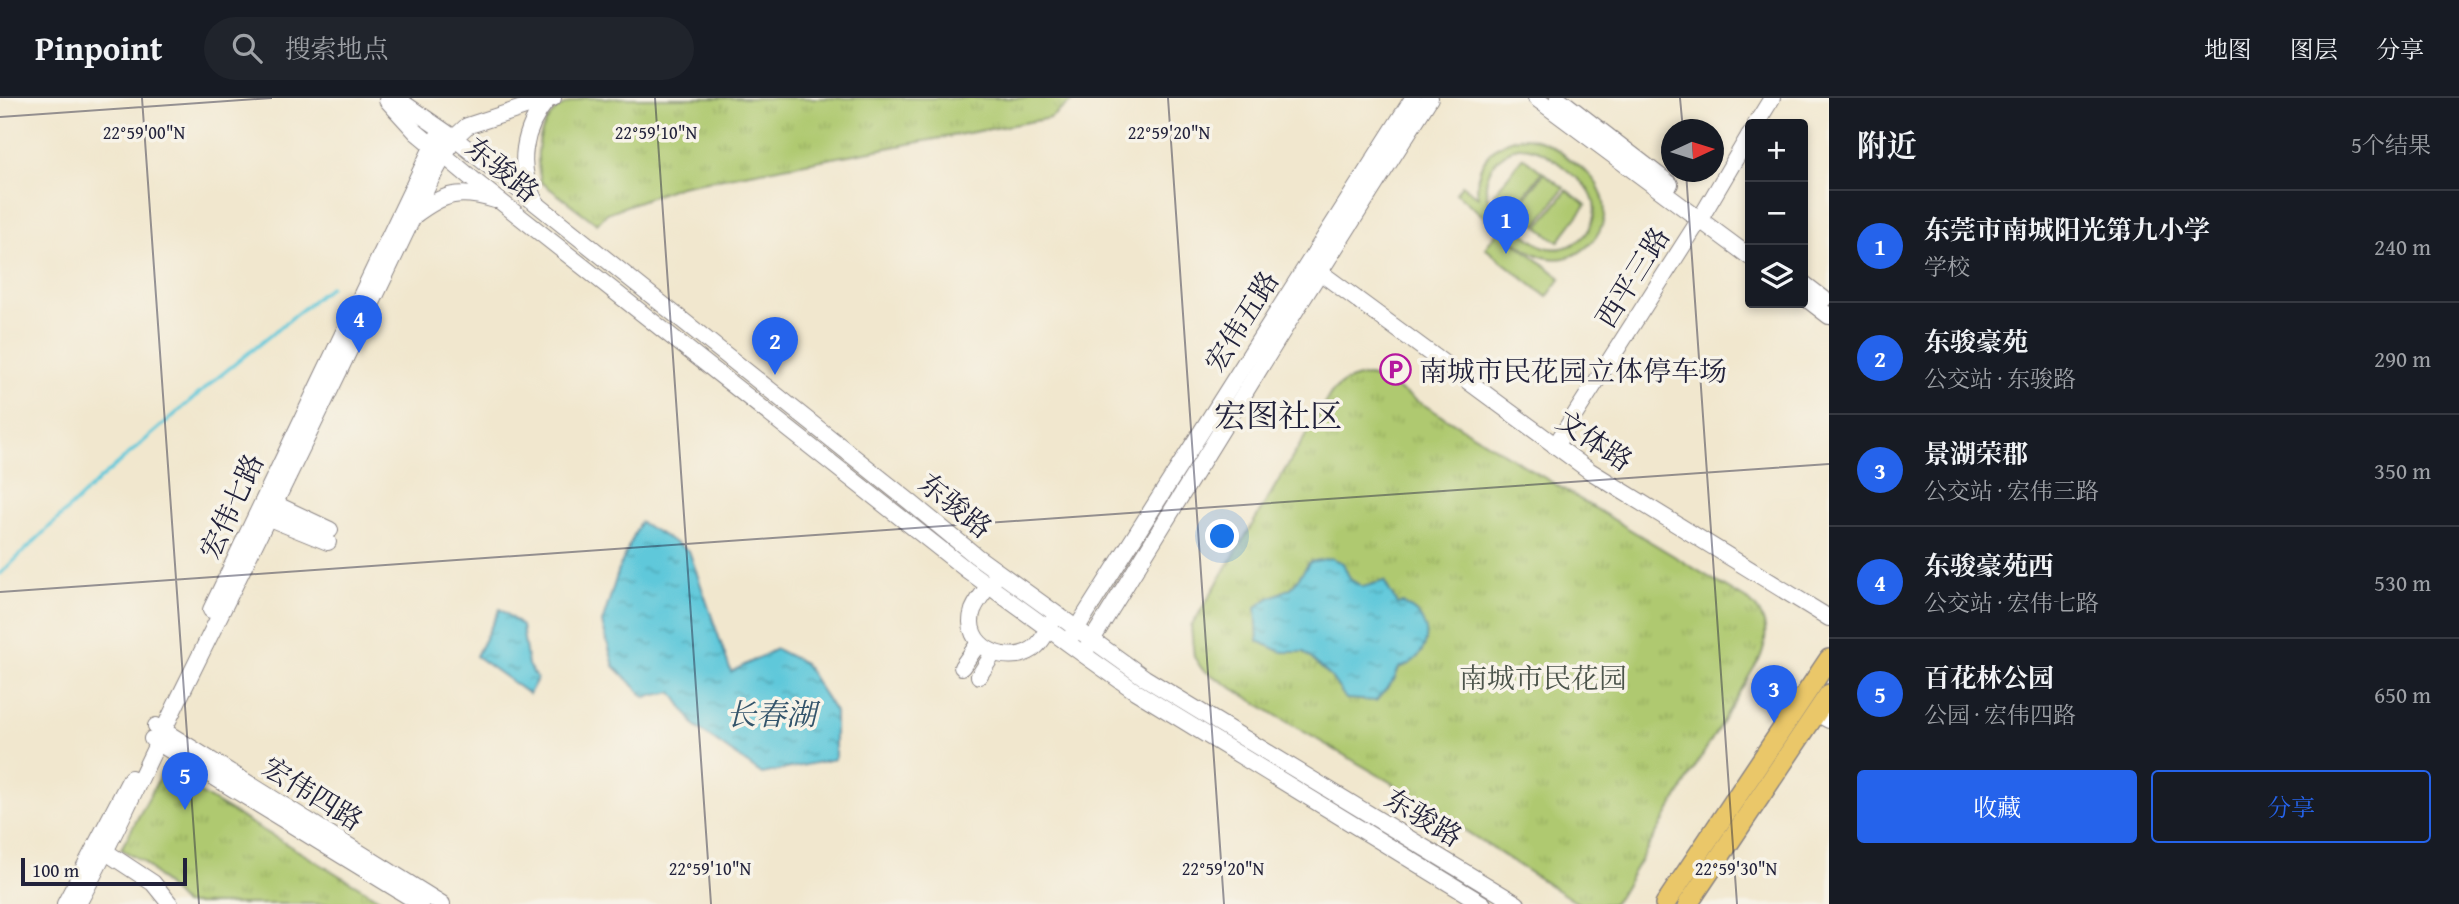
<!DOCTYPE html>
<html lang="zh">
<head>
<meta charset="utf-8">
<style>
	body { margin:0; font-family:"Gentium Book Plus","Noto Serif SC",serif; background:#20242c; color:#f1f3f6 }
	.controls { position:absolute; right:21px; top:21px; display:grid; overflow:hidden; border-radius:7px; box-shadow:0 4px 10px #0003 }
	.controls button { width:63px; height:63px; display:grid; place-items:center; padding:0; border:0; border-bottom:2px solid #363941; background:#171b24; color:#f1f3f6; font:35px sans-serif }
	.compass { position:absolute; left:1661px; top:21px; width:63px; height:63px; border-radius:50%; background:#171b24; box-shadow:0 4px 10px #0003; rotate:86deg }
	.scale { position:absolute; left:21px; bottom:18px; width:166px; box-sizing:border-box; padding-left:7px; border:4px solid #22223b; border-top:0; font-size:19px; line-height:24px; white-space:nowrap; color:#22223b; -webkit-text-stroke:5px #f7f3e8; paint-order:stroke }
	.you { position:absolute; left:1223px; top:439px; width:24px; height:24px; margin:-18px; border:5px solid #fff; border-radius:50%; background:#1a73e8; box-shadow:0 0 0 10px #1a73e833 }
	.badge { display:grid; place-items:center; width:46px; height:46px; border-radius:50%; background:#2563eb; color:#fff; font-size:23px; font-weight:700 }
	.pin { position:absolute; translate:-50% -58px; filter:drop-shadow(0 2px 4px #0008) }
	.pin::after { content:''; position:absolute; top:37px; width:24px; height:21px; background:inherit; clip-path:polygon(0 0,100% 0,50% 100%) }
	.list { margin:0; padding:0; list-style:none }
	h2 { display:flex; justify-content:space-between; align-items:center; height:91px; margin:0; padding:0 28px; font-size:30px }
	h2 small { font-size:23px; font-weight:400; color:#9ea1a6 }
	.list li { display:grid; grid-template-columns:46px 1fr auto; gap:21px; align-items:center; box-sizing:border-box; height:112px; padding:0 28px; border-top:2px solid #363941 }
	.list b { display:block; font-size:26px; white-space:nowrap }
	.list p { margin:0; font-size:23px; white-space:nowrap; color:#9ea1a6 }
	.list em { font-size:23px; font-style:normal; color:#9ea1a6 }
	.actions { display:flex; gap:14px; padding:21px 28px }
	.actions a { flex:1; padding:16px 0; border:2px solid #2563eb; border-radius:7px; text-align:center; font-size:24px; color:#2563eb }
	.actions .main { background:#2563eb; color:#fff }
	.icon { flex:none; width:38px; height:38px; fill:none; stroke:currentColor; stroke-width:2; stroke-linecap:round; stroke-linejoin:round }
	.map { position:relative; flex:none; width:1829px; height:806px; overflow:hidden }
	header { display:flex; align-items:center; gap:42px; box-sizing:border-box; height:98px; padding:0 35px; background:#171b24; border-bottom:2px solid #363941 }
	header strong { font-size:33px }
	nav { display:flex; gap:38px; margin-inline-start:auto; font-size:24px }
	.search { width:490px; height:63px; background:#20242c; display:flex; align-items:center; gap:18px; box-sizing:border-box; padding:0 24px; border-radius:38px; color:#9ea1a6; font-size:26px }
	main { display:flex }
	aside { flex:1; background:#171b24 }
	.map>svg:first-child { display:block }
	.park { fill:url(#park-tufts); stroke:#687655; stroke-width:2 }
	.pitch { fill:#afc96f; stroke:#687655; stroke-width:2; fill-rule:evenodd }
	.water { fill:url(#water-ripples); stroke:#40758a; stroke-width:2 }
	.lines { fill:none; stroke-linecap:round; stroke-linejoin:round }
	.stream { stroke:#5ec8da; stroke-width:3.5 }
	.minor-casing { stroke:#8a8484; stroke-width:18 }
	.major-casing { stroke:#8a8484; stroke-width:22 }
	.minor { stroke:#fff; stroke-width:16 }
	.major { stroke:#eac769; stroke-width:19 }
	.ticks { fill:none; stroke:#22223b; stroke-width:2; stroke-opacity:0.45 }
	.labels { text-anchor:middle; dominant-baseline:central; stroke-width:7; stroke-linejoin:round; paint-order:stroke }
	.street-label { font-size:28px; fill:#22223b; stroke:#f7f3e8 }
	.poi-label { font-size:28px; fill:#22223b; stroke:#f7f3e8; text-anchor:start }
	.park-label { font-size:28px; fill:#4c544b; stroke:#f7f3e8 }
	.water-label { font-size:30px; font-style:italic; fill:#34546b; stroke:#f7f3e8 }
	.quarter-label { font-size:32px; fill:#22223b; stroke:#f7f3e8 }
	.ticks-label { font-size:18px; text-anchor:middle; fill:#22223b; stroke:#f7f3e8; stroke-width:7; stroke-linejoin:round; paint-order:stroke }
</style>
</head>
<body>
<header>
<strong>Pinpoint</strong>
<div class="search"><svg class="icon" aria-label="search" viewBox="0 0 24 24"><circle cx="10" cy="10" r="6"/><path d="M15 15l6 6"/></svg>搜索地点</div>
<nav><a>地图</a><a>图层</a><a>分享</a></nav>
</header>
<main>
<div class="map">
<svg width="1829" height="806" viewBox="0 0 1829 806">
	<defs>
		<pattern id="park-tufts" width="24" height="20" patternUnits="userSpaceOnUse" patternTransform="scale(1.75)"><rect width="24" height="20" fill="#afc96f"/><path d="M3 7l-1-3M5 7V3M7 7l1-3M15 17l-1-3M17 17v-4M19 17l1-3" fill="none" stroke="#96ac61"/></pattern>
		<pattern id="water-ripples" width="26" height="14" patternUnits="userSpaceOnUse" patternTransform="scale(1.75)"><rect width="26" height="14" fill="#5ec8da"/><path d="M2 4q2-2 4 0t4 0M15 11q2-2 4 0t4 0" fill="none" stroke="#4da2b2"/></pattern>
	</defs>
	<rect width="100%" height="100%" fill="#f7f3e8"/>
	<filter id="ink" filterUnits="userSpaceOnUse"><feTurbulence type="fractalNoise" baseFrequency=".0143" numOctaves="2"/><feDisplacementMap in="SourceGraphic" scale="14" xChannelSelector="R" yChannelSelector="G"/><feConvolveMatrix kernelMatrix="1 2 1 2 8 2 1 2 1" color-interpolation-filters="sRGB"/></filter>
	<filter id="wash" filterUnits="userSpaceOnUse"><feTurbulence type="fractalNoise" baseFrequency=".00686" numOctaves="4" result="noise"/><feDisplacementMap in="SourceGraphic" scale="28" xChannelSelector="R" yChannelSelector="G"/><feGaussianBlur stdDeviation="1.57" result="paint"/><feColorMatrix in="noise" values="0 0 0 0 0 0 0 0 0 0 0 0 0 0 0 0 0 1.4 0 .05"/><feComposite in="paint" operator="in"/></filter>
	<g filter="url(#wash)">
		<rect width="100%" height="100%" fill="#f1e7ce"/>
		<g class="park">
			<path d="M583,0h493l-26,20 -370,68 -73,27 -10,11 -56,-42c-6,-24 -5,-55 16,-73 7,-5 18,-8 26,-11z"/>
			<path d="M1368,278l13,3 369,223c17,15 19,33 11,54l-143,242 -5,6h-33l-6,-3 -184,-119 -113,-66 -75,-47 -8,-12 -3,-30 140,-234c12,-11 21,-16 37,-17z"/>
			<polygon points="163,673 371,796 387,806 184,806 144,764 121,751"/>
		</g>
		<g class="pitch">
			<path d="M1526,39c18,2 29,10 42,21 12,9 25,17 31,30 21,39 -21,84 -61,67 -24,-10 -61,-45 -82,-62l6,-8 16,12c-5,-33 15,-57 48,-60zM1518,49c23,-1 38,14 55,28 15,11 26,26 20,45 -6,22 -30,34 -51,26 -9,-5 -18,-12 -26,-19 -7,-5 -15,-10 -21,-17 -20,-24 -4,-54 23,-63z"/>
			<polygon points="1523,59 1542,74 1514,111 1494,96"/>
			<polygon points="1544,75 1564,90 1536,127 1516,112"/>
			<polygon points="1567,92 1586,107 1558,144 1538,129"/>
			<polygon points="1499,132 1561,180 1547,199 1485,150"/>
		</g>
		<g class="water">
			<polygon points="640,424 689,453 731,574 776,551 804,565 835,614 835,661 762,676 696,629 672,594 645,599 614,568 602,525 620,468"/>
			<path d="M1330,460l13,5 7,16 13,8 21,-6 13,23 6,-1c5,4 13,8 17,14 15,21 1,45 -21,51l-5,12 -18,21 -30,-2 -15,-22 -27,-25h-22l-24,-11 -2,-34 13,-9 22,-10 19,-26z"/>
			<polygon points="500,511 522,528 528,567 537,581 529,596 476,558"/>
		</g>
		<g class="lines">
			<polyline class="stream" points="0,476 100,381 216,281 330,189"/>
		</g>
	</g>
	<g filter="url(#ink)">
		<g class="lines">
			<defs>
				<g id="minor">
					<polyline points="396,0 454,40 909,403 976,458 1145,580 1517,806"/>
					<polyline points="1536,0 1750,159"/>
					<polyline points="1558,0 1670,86"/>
					<polyline points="387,2 416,34 476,84 967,472 1083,556 1135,593 1483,806"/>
					<polyline points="1756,26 1772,0"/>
					<path d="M535,103c-19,-35 -12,-72 13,-102"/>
					<path d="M415,117c29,-22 45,-26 80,-15"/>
					<polyline points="1313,169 1590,373 1829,520"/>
					<polyline points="1803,185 1824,201"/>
					<polyline points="1803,198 1829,218"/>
					<polyline points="1555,348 1700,121 1750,36"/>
					<polyline points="275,406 330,432"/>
					<polyline points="269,420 328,444"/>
					<path d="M995,480c-7,9 -17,20 -22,32 -12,36 33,57 60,39 9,-7 14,-17 19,-27"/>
					<polyline points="211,512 437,39"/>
					<polyline points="1071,539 1413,0"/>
					<polyline points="1087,550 1297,210 1430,0"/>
					<polyline points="962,569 978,546"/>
					<polyline points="979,578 993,556"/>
					<polyline points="1816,615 1829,622"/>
					<polyline points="156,628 442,806"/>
					<polyline points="152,641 421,806"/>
					<polyline points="106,754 153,785 170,806"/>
					<polyline points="65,806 131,680"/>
					<path d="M78,806c38,-70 70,-143 105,-214 84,-170 167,-340 248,-511l23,-41 13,-12 86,-28"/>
				</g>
				<g id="major">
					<polyline points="1665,806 1829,561"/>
					<polyline points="1688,806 1829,596"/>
				</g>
			</defs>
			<use href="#minor" class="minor-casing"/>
			<use href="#major" class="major-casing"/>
			<use href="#minor" class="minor"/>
			<use href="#major" class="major"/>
		</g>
	</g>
	<path class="ticks" d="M142,0l57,806M655,0l56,806M1168,0l56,806M1680,0l3,32M0,19l272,-19M1686,74l51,732M0,494l1829,-128"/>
	<defs>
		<symbol id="parking-ring" viewBox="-11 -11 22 22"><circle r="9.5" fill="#f7f3e8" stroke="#b5179e" stroke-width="1.5"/><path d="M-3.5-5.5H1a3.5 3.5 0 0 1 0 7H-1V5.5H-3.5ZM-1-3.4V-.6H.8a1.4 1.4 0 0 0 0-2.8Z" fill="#b5179e"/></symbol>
	</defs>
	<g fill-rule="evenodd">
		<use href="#parking-ring" x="1378" y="254" width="35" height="35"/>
	</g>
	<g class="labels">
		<g class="street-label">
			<text transform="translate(503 71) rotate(39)">东骏路</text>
			<text transform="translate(1632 179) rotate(-58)">西平三路</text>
			<text transform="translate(1241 223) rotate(-58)">宏伟五路</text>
			<text transform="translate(1595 342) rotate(34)">文体路</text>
			<text transform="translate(956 407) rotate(39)">东骏路</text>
			<text transform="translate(231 408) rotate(-65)">宏伟七路</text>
			<text transform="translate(313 695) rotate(32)">宏伟四路</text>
			<text transform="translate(1424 719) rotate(31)">东骏路</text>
		</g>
		<g class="poi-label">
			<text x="1419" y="272">南城市民花园立体停车场</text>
		</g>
		<g class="park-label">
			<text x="1543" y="579">南城市民花园</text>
		</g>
		<g class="water-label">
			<text x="771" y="616">长春湖</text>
		</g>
		<g class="quarter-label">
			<text x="1278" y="317">宏图社区</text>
		</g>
	</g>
	<g class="ticks-label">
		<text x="144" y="41">22°59'00"N</text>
		<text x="656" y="41">22°59'10"N</text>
		<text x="1169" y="41">22°59'20"N</text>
		<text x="710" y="777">22°59'10"N</text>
		<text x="1223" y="777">22°59'20"N</text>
		<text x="1736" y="777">22°59'30"N</text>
	</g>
</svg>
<div class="controls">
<button>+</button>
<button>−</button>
<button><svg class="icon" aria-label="layers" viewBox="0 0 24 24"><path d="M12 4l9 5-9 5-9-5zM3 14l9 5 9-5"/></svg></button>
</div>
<svg class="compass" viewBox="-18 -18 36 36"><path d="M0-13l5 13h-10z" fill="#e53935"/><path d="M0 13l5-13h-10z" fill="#9ea1a6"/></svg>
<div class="scale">100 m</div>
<div class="you"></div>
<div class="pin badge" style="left:1506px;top:156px">1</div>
<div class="pin badge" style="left:775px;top:277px">2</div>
<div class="pin badge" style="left:1774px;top:625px">3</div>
<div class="pin badge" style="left:359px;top:255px">4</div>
<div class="pin badge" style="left:185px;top:712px">5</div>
</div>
<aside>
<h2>附近<small>5个结果</small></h2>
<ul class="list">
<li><span class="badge">1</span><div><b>东莞市南城阳光第九小学</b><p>学校</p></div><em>240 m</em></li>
<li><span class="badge">2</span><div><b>东骏豪苑</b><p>公交站 · 东骏路</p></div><em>290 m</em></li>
<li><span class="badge">3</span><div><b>景湖荣郡</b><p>公交站 · 宏伟三路</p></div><em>350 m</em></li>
<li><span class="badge">4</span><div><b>东骏豪苑西</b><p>公交站 · 宏伟七路</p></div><em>530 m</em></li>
<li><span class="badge">5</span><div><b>百花林公园</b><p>公园 · 宏伟四路</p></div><em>650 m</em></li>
</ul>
<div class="actions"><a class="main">收藏</a><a>分享</a></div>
</aside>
</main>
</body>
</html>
